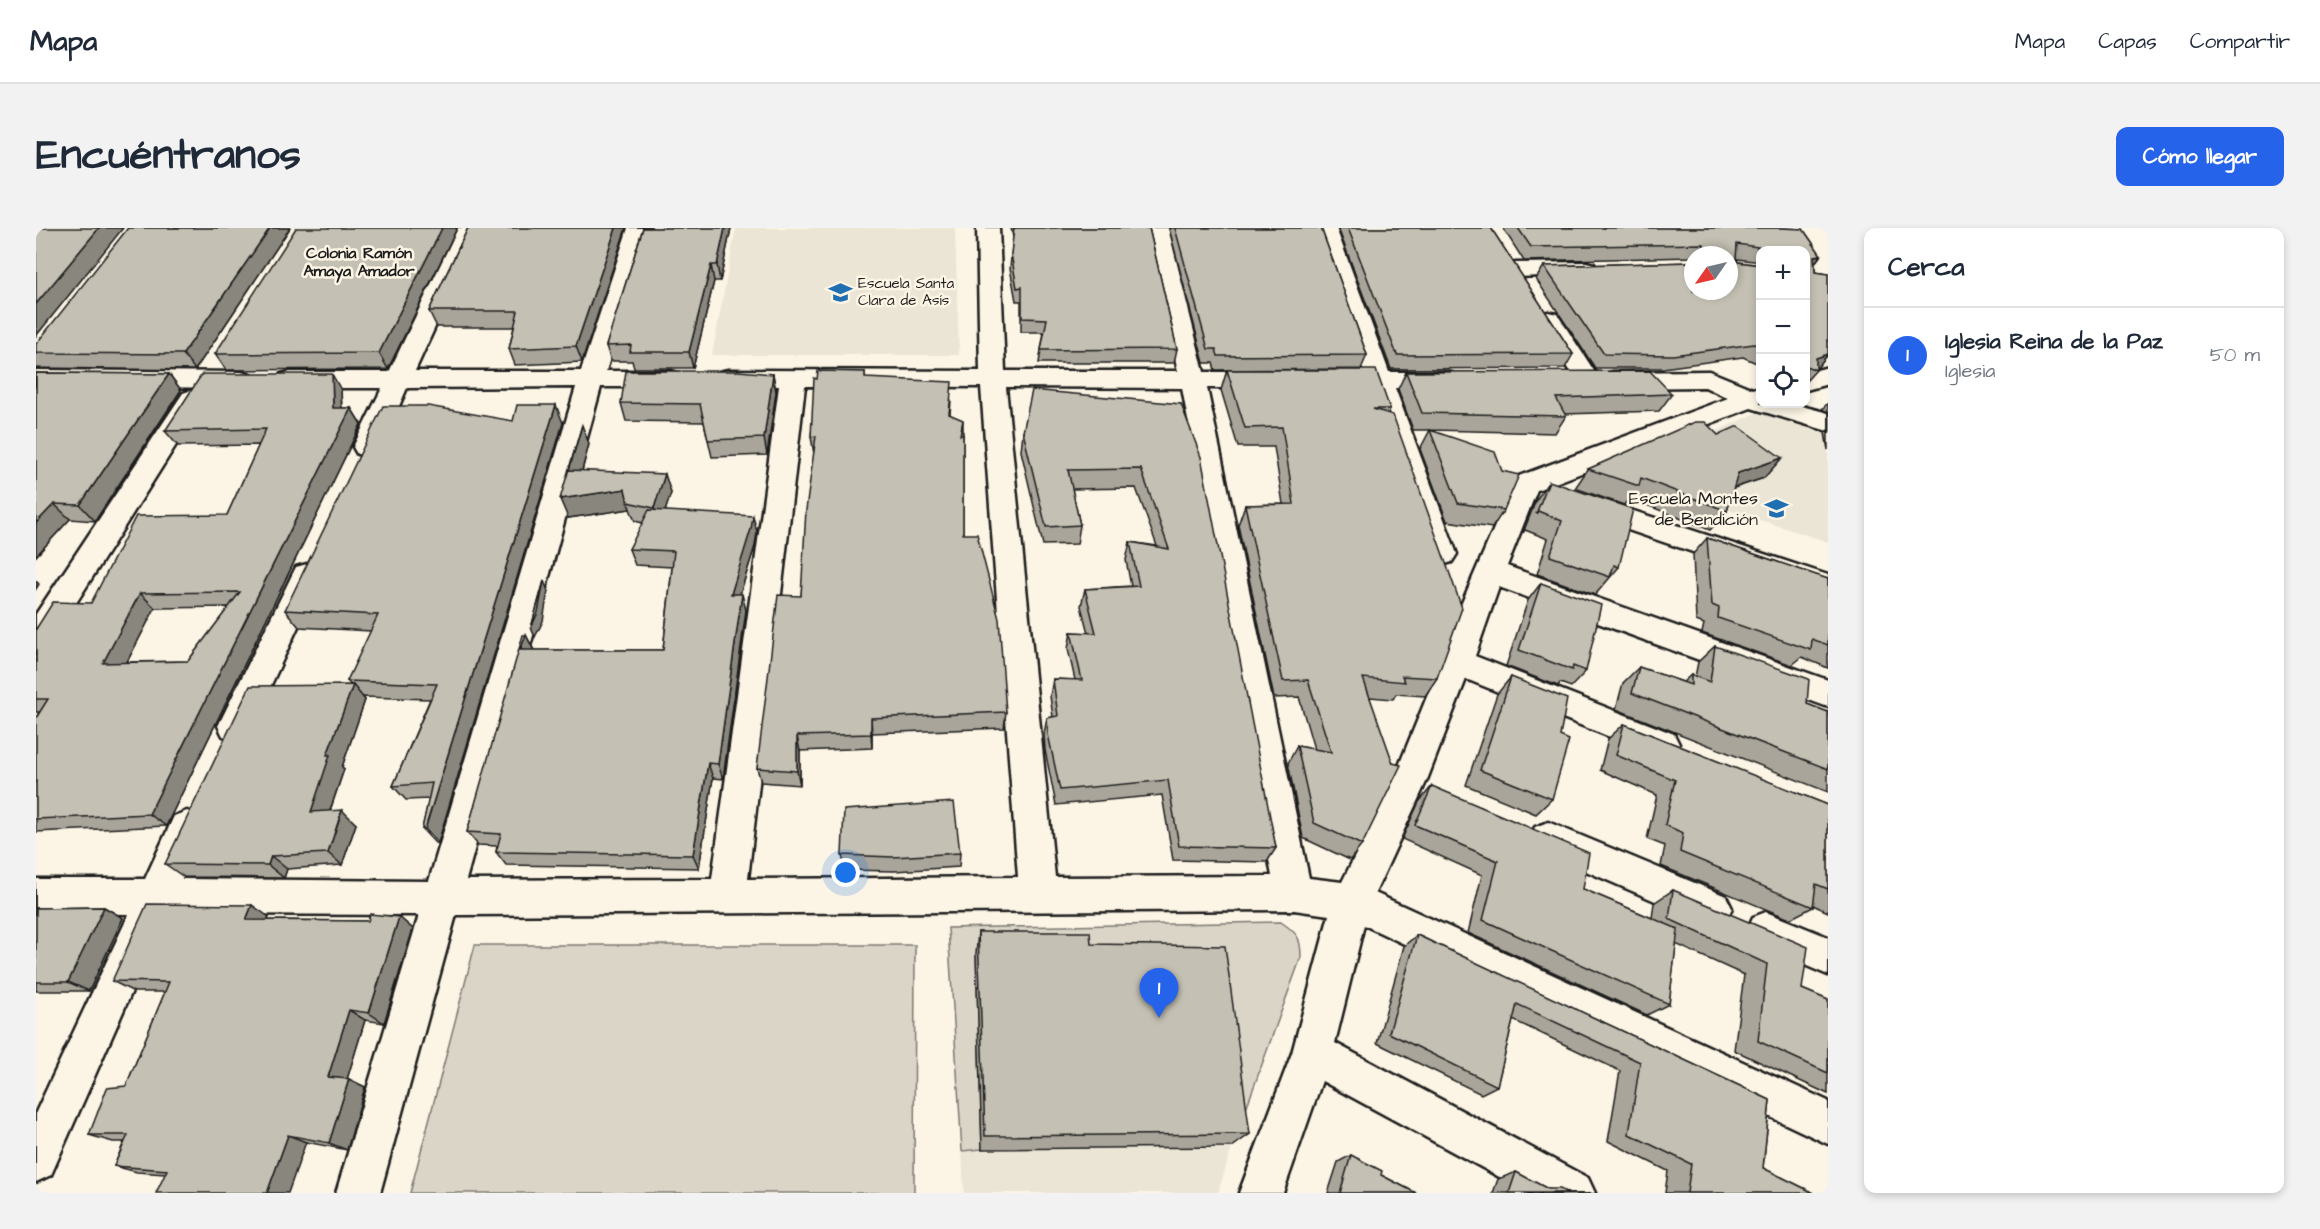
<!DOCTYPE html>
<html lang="es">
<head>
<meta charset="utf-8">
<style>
	body { margin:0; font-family:"Architects Daughter",sans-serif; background:#f2f2f3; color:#1f2937 }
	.controls { position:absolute; right:18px; top:18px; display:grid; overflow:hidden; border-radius:12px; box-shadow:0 3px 9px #0003 }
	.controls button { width:54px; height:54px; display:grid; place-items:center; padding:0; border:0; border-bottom:2px solid #e0e1e3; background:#fff; color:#1f2937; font:30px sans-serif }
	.compass { position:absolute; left:1648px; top:18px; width:54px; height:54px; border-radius:50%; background:#fff; box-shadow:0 3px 9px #0003; rotate:236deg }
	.you { position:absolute; left:810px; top:645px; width:21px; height:21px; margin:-15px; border:4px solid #fff; border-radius:50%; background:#1a73e8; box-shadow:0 0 0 9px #1a73e833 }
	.badge { display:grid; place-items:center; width:39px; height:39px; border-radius:50%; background:#2563eb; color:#fff; font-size:20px; font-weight:700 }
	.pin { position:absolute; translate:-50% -50px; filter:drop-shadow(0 2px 3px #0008) }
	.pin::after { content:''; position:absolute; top:32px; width:21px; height:18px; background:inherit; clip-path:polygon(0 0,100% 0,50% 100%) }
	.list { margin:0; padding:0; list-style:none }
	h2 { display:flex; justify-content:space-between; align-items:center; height:78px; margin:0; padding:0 24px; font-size:26px }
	h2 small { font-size:20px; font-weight:400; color:#747a83 }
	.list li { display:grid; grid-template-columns:39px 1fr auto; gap:18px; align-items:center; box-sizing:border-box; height:96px; padding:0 24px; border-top:2px solid #e0e1e3 }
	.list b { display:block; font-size:22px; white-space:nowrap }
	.list p { margin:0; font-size:20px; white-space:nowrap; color:#747a83 }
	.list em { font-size:20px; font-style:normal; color:#747a83 }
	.icon { flex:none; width:33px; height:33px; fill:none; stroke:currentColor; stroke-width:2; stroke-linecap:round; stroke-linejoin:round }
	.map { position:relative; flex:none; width:1792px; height:965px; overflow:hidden; border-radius:12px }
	header { display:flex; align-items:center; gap:36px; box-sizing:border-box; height:84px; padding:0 30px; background:#fff; border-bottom:2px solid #e0e1e3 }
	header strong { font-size:28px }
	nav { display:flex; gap:33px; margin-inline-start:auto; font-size:21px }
	.intro { display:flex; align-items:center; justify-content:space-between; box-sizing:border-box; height:144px; padding:0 36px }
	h1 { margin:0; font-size:42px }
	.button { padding:15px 27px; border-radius:12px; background:#2563eb; color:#fff; font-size:21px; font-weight:700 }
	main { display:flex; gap:36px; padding:0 36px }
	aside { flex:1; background:#fff; border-radius:12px; box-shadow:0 3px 9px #0003 }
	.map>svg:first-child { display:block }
	.built { fill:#ebe5d6 }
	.green { fill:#dbd5c8; stroke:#7c7872; stroke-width:1.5 }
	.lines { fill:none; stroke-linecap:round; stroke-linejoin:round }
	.street-casing { stroke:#1c1c1c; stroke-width:5 }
	.street { fill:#fcf5e5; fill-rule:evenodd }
	.wall { fill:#a9a59a; stroke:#1c1c1c; stroke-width:1.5; fill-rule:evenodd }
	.shaded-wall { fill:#89867d; stroke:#1c1c1c; stroke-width:1.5 }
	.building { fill:#c4c0b3; stroke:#1c1c1c; stroke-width:1.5; fill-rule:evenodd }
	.labels { text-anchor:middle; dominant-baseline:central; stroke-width:5; stroke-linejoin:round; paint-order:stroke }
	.far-poi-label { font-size:15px; fill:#1c1c1c; stroke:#fcf5e5; text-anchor:start }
	.far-neighbourhood-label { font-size:16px; font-weight:bold; fill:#1c1c1c; stroke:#fcf5e5 }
	.poi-label { font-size:18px; fill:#1c1c1c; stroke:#fcf5e5; text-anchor:end }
</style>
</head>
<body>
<header>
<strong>Mapa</strong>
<nav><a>Mapa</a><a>Capas</a><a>Compartir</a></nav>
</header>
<div class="intro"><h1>Encuéntranos</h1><a class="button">Cómo llegar</a></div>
<main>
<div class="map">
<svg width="1792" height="965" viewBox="0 0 1792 965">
	<rect width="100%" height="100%" fill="#fcf5e5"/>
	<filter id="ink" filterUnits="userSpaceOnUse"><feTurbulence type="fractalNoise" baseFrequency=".0167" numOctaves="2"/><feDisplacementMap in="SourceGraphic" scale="12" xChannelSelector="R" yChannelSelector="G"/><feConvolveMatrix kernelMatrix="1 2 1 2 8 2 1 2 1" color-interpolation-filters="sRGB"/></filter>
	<g filter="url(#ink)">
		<g class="built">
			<polygon points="700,0 919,0 923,127 676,127"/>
			<polygon points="1729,181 1792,200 1792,314 1585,247"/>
			<polygon points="1196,919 1182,965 928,965 926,923"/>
		</g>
		<g class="green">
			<path d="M1245,694c16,11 20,15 20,35l-69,190 -256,-193 6,195 -20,2 -14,-223z"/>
			<polygon points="439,717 879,717 878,965 374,965"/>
		</g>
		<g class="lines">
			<defs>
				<g id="street">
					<path d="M422,0h22l-65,143h166l47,-143h22l-44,143h64l9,2 4,6 -4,6 -9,2h-69l-135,493 246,-1 67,-493h-51l-9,-2 -4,-6 4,-6 9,-2 252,1 -3,-143h22l6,143h173l-32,-143h22l36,144h66l9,2 4,6 -4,6 -9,2h-63l102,490 33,4 52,-104 47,-116 11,-36 64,-149 212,-79 -23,-11 -92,1 -9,-2 -4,-6 -3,6 -9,2 -9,-2 -43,-67 3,-5 9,-2 9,2 43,66 4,-6 9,-2 96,-1 44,18 7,-2v17h34l34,9v18l-77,-23 -214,82 -30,76 321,114v27l-329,-120 -24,69 199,78 5,10 -5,10 -12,4 -196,-79 -39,101 -52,113 453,208v43l-464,-219 -29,118 253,135 7,15h-66l-207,-112 -39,112h-44l53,-140 37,-138 -35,-5 -838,5 -76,278h-44l83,-278 -253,-1 -115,261 -15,7v-70l93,-198 -93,-1v-34h109l29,-63 13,-5 13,5 5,11 -23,52 247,2 147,-494 -169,1 -26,59 -4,7 -10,2 -10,-2 -4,-7 29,-59h-92l-9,-2 -4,-6 4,-6 9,-2h99zM769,158l176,1 37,490 -270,2zM970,159l176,1 90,488 -217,1z"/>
					<polygon points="1278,0 1300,0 1353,144 1411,144 1420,146 1424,152 1420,158 1411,160 1359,160 1421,326 1416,334 1406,337 1396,334 1391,326 1334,160 1298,160 1289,158 1285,152 1289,146 1298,144 1328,144"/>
					<polygon points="1550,34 1558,36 1562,41 1558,46 1480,49 1472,47 1468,42 1472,37 1480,35"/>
					<polygon points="1792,139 1792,156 1770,162 1770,145"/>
					<polygon points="0,142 205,144 214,146 218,152 214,158 205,160 0,158"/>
					<polygon points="156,162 165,165 169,171 11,421 0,424 0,386 147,165"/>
					<polygon points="1552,268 1792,347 1792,370 1542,285 1538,278 1542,271"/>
					<polygon points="271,336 282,339 286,347 216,498 211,508 199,512 187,508 182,498 256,347 260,339"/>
					<polygon points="1512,594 1690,668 1696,680 1690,692 1677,698 1499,621 1494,610 1499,599"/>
					<polygon points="1730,684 1792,709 1792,747 1717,715 1711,702 1717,689"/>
				</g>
			</defs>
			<use href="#street" class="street-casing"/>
			<use href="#street" class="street"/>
		</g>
		<g class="wall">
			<polygon points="92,0 254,0 159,142 0,140 0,125"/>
			<polygon points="421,0 352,141 190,142 179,126"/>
			<polygon points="432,0 590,0 546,134 479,137 473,121 478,99 401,99 393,83"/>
			<polygon points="607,0 695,0 684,53 678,53 657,140 598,140 596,133 575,133 570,118"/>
			<polygon points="975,0 1113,0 1141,121 1138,135 1003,135 1005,122 1008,104 985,104 985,73 980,73 974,40 977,9"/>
			<polygon points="1133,0 1285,0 1331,127 1325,141 1179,142 1177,135 1168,135"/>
			<polygon points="1302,0 1455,0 1537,126 1529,140 1355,141"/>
			<polygon points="1467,0 1746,0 1767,1 1785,27 1779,35 1779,44 1792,46 1792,127 1780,140 1780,142 1770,153 1770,22 1725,22 1725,34 1701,31 1700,31 1702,34 1725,37 1725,137 1707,129 1627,140 1559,140 1500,51 1508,38 1657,34 1657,63 1693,63 1693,27 1657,27 1657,29 1488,33"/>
			<polygon points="1191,142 1354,181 1352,186 1401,450 1389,468 1360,466 1357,471 1334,469 1326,617 1314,632 1267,610 1252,535 1261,518 1278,521 1263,469 1238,470 1202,297 1209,277 1247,276 1238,219 1202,219 1185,162"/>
			<polygon points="829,144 829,150 915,172 914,187 927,207 927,306 970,484 968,500 836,505 836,520 764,523 764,557 725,554 721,540 765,368 778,226 775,209 781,151"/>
			<polygon points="1370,144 1636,166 1623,183 1529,186 1530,188 1519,205 1396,202 1468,282 1456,300 1411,293 1384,221 1394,202 1377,202 1362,161"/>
			<polygon points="0,145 133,146 145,162 59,293 34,291 0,328"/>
			<polygon points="737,146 740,164 731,227 676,229 668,194 590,193 585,175"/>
			<path d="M305,162l1,18h9l10,16 -195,402 -130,6v-114l3,-6h-3v-83l55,-26 136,-88 32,-70 -81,1 -13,-15zM193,379l-41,54 -61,1 28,-54z"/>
			<polygon points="1792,175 1792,184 1786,181"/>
			<polygon points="1145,176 1240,620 1231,634 1137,632 1126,567 1020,577 1009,522 1008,506 1011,490 1017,489 1014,468 1017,451 1039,452 1032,421 1035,404 1052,405 1045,378 1049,361 1095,358 1090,332 1094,314 1121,318 1100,260 1036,261 1044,297 1041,316 1007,317 985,223 987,204"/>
			<polygon points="477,193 527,195 402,615 399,615 386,601 393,571 370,572 357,558 394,471 327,469 329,472 306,539 308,541 294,583 320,596 306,637 251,641 248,650 148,649 129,636 315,457 311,453 335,403 263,399 249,382"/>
			<polygon points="1792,202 1792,222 1789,205"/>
			<polygon points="553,216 546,243 635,265 629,283 721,304 719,318 704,366 710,382 687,551 677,550 663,640 470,637 460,624 461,618 442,617 431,604 490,407 498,422 627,422 636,339 599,337 593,321 607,295 599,293 594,281 532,290"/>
			<polygon points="1552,241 1728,250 1698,260 1691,283 1674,302 1593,270 1588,277 1539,260"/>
			<polygon points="1513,253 1583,339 1559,367 1501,346 1512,311 1489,302 1487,305 1500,272"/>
			<polygon points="1671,310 1792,351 1792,440 1766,429 1756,437 1666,405 1668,396 1660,393 1657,326"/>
			<polygon points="1505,355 1550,443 1535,459 1524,455 1522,458 1470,438 1492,372"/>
			<polygon points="1679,418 1771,476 1792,484 1792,564 1580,481 1587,455 1603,439 1647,454 1655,447 1659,449 1662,434"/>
			<polygon points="1475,449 1524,508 1516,571 1500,586 1430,557 1461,466"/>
			<polygon points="1588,496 1792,577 1792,684 1777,677 1777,679 1754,691 1625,638 1629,618 1611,611 1621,567 1564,542 1572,511"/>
			<polygon points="1396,558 1547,661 1616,690 1618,675 1637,662 1766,761 1792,772 1792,866 1698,822 1708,747 1640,716 1633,776 1611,787 1432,705 1446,647 1366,611 1383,574"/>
			<polygon points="924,625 923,639 858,643 809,642 806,627"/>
			<polygon points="68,679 87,690 53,763 0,763 0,680"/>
			<polygon points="233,689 232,692 332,693 363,689 377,701 348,795 329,792 311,851 329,859 311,922 270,914 129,946 101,944 78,938 88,914 77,914 53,907 90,858 129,764 98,764 76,753"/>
			<polygon points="942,704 1055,716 1214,906 1196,919 946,921 940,726"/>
			<polygon points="1381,707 1734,872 1727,940 1778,965 1629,965 1632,943 1572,913 1584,843 1477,792 1461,858 1445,866 1341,815 1368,718"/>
			<polygon points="1315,927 1345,947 1380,965 1292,965 1302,934"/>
			<polygon points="1480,944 1512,961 1532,965 1457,965 1462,951"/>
		</g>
		<g class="shaded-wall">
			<polygon points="63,0 87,0 0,108 0,76"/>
			<polygon points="234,0 254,0 159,142 147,126"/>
			<polygon points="406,0 421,0 352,141 343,125"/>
			<polygon points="580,0 590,0 546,134 540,118"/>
			<polygon points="689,0 695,0 684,53 681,37"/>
			<polygon points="1785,27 1774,40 1778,28"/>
			<polygon points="675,37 678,53 657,140 653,124"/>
			<polygon points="1792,126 1781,140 1777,141 1780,130"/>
			<polygon points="133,146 145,162 59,293 44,277"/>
			<polygon points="296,146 305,162 306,196 297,180"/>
			<polygon points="737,146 740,164 731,227 728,210"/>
			<polygon points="520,177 527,195 402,615 389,601"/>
			<polygon points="315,180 325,196 130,598 113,586"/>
			<polygon points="927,192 927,210 924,207"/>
			<polygon points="546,197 553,216 541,261 533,242"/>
			<polygon points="1746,230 1728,250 1685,264 1702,245"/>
			<polygon points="629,246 635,265 624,299 618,280"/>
			<polygon points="589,261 594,281 532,290 524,271"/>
			<polygon points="18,276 34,291 0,328 0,295"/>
			<polygon points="717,288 721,304 719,318 699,382 695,366"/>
			<polygon points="0,353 3,356 0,361"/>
			<polygon points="508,353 512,363 507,393 499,409 495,400"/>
			<polygon points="104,365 119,380 83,449 67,435"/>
			<polygon points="706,366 710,382 687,551 682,536"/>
			<polygon points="490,407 498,423 484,422"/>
			<polygon points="317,457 329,472 306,539 308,541 289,597 275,584 291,527"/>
			<polygon points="835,490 836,505 836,520 835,506"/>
			<polygon points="761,508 764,523 764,557 761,543"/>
			<polygon points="672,535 677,550 663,640 657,627"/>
			<polygon points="306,582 320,596 306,637 292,625"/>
			<polygon points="235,628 251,641 248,650 232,637"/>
			<polygon points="216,677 233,689 227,704 210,692"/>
			<polygon points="68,679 87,690 53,763 32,754"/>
			<polygon points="363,689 377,701 348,795 333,785"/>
			<polygon points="313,782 329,792 309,858 292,849"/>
			<polygon points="313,851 329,859 311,922 293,915"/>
			<polygon points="252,907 270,914 252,965 231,965"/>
		</g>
		<g class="building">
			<polygon points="0,0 63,0 0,76"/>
			<polygon points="92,0 234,0 147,126 0,125 0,116"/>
			<polygon points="260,0 406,0 343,125 179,126"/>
			<polygon points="432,0 580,0 540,118 473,121 482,83 393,83"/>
			<polygon points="607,0 689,0 681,37 675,37 653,124 594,124 595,117 570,118"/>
			<polygon points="978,0 1113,0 1141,121 1005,122 1011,91 986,90 986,59 981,60 975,26"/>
			<polygon points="1139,0 1285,0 1331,127 1182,128 1180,121 1172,121"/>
			<polygon points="1312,0 1455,0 1537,126 1361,127"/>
			<polygon points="1482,0 1746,0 1767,1 1785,27 1778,28 1779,44 1792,46 1792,126 1780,130 1780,142 1770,138 1770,22 1736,22 1736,21 1701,16 1700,31 1702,34 1725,37 1725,118 1718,116 1637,127 1568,126 1508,38 1657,34 1657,63 1693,63 1693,27 1668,27 1668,16 1495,19"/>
			<polygon points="1191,142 1340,142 1354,181 1337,181 1357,187 1426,380 1401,450 1366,448 1369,454 1327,450 1357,535 1365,537 1326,617 1278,595 1261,518 1295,524 1272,452 1247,453 1209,277 1258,276 1246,199 1209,200"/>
			<polygon points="590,143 702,143 737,146 728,210 672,212 664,176 585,175"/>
			<polygon points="782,143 829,144 829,150 916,154 913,186 927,192 924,207 927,207 927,306 941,306 963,391 970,484 835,490 835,506 761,508 761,543 721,540 742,367 765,368 770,282 780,208 775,209 778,150 781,151"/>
			<polygon points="1614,143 1636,166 1520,170 1530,188 1386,185 1370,144"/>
			<polygon points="0,145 133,146 44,277 18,276 0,295"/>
			<path d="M166,146h130l1,34h18l-202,406 -113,5v-101l12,-19h-12v-70l17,-27 38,1 45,-87 91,-1 39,-86 -101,2zM204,364l-52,69 -85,2 37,-70z"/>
			<polygon points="996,162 1145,176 1165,229 1240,620 1143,618 1132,552 1024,562 1012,506 1011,490 1022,488 1017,451 1046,452 1035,404 1060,405 1049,361 1103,358 1094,314 1133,321 1105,241 1032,242 1044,297 1010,299 987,204"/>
			<polygon points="481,177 520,177 389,601 386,601 396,555 357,558 401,456 311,453 342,387 249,382 347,178 392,178 477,193"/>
			<polygon points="1659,194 1669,194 1682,207 1702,198 1746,230 1702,245 1691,283 1605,250 1603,258 1552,241"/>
			<polygon points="546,197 533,242 629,246 618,280 592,274 589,261 524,271"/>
			<polygon points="1394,202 1459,224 1466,243 1483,247 1468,282 1422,275"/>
			<polygon points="1513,253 1597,281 1583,339 1578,337 1574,349 1514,328 1526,293 1502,283 1500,286"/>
			<polygon points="613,282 717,288 715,301 695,366 706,366 682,536 672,535 657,627 460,624 465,606 431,604 487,407 490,407 484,422 627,422 638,323 593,321"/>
			<polygon points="1671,310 1792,351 1792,417 1776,411 1775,422 1682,390 1683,380 1676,377"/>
			<polygon points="508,353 502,384 495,400"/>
			<polygon points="1505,355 1565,377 1550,443 1537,438 1536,442 1483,422"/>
			<polygon points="1679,418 1773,451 1771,476 1792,484 1792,541 1596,465 1603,439 1655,457 1655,447 1674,454"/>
			<polygon points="1475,449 1531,471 1524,508 1533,512 1516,571 1444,542"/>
			<polygon points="317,457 291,527 294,527 275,584 306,582 292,625 235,628 232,637 129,636 214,458"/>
			<polygon points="1588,496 1792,577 1792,661 1780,656 1777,679 1644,624 1647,605 1629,597 1639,552 1580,527"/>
			<polygon points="1396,558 1553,625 1547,661 1642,701 1633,776 1447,692 1462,633 1379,597"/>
			<polygon points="918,574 924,625 857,629 806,627 808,582"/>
			<polygon points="1637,662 1772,719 1766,761 1792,772 1792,845 1722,813 1731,736 1633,691"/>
			<polygon points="111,676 216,677 210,692 332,693 334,686 363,689 333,785 313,782 292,849 313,851 293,915 252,907 231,965 120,965 131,942 78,938 92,907 53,907 71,860 90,858 133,754 76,753"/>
			<polygon points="68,679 32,754 0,754 0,680"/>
			<polygon points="942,704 1054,704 1055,716 1189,718 1214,906 949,908"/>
			<polygon points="1381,707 1734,872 1727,940 1778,965 1651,965 1655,936 1593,906 1604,834 1481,776 1461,858 1353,805"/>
			<polygon points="1315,927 1346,943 1345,947 1380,965 1304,965"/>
			<polygon points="1480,944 1512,961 1524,961 1532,965 1473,965"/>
		</g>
	</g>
	<defs>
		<symbol id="school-bare" viewBox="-9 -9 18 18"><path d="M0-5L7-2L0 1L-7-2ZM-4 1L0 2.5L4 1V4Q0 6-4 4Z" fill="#1f6fb2" stroke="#fcf5e5" stroke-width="2.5" paint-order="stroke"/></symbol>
	</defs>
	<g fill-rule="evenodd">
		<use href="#school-bare" x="788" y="48" width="33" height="33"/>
		<use href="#school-bare" x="1724" y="264" width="33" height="33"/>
	</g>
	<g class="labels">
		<g class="far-poi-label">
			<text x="822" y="55">Escuela Santa<tspan x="822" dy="17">Clara de Asís</tspan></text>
		</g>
		<g class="far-neighbourhood-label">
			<text x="323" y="25">Colonia Ramón<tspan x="323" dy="18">Amaya Amador</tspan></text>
		</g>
		<g class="poi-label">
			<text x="1722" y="270">Escuela Montes<tspan x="1722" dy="21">de Bendición</tspan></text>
		</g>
	</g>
</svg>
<div class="controls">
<button>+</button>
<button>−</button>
<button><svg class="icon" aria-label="locate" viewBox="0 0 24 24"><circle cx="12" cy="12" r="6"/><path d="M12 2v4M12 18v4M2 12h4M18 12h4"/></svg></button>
</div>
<svg class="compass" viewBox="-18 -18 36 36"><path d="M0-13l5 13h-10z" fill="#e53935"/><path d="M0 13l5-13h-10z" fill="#747a83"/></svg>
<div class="you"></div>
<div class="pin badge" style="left:1123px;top:790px">1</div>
</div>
<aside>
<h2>Cerca<small></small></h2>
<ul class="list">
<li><span class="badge">1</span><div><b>Iglesia Reina de la Paz</b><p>Iglesia</p></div><em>50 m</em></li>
</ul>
</aside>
</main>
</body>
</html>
